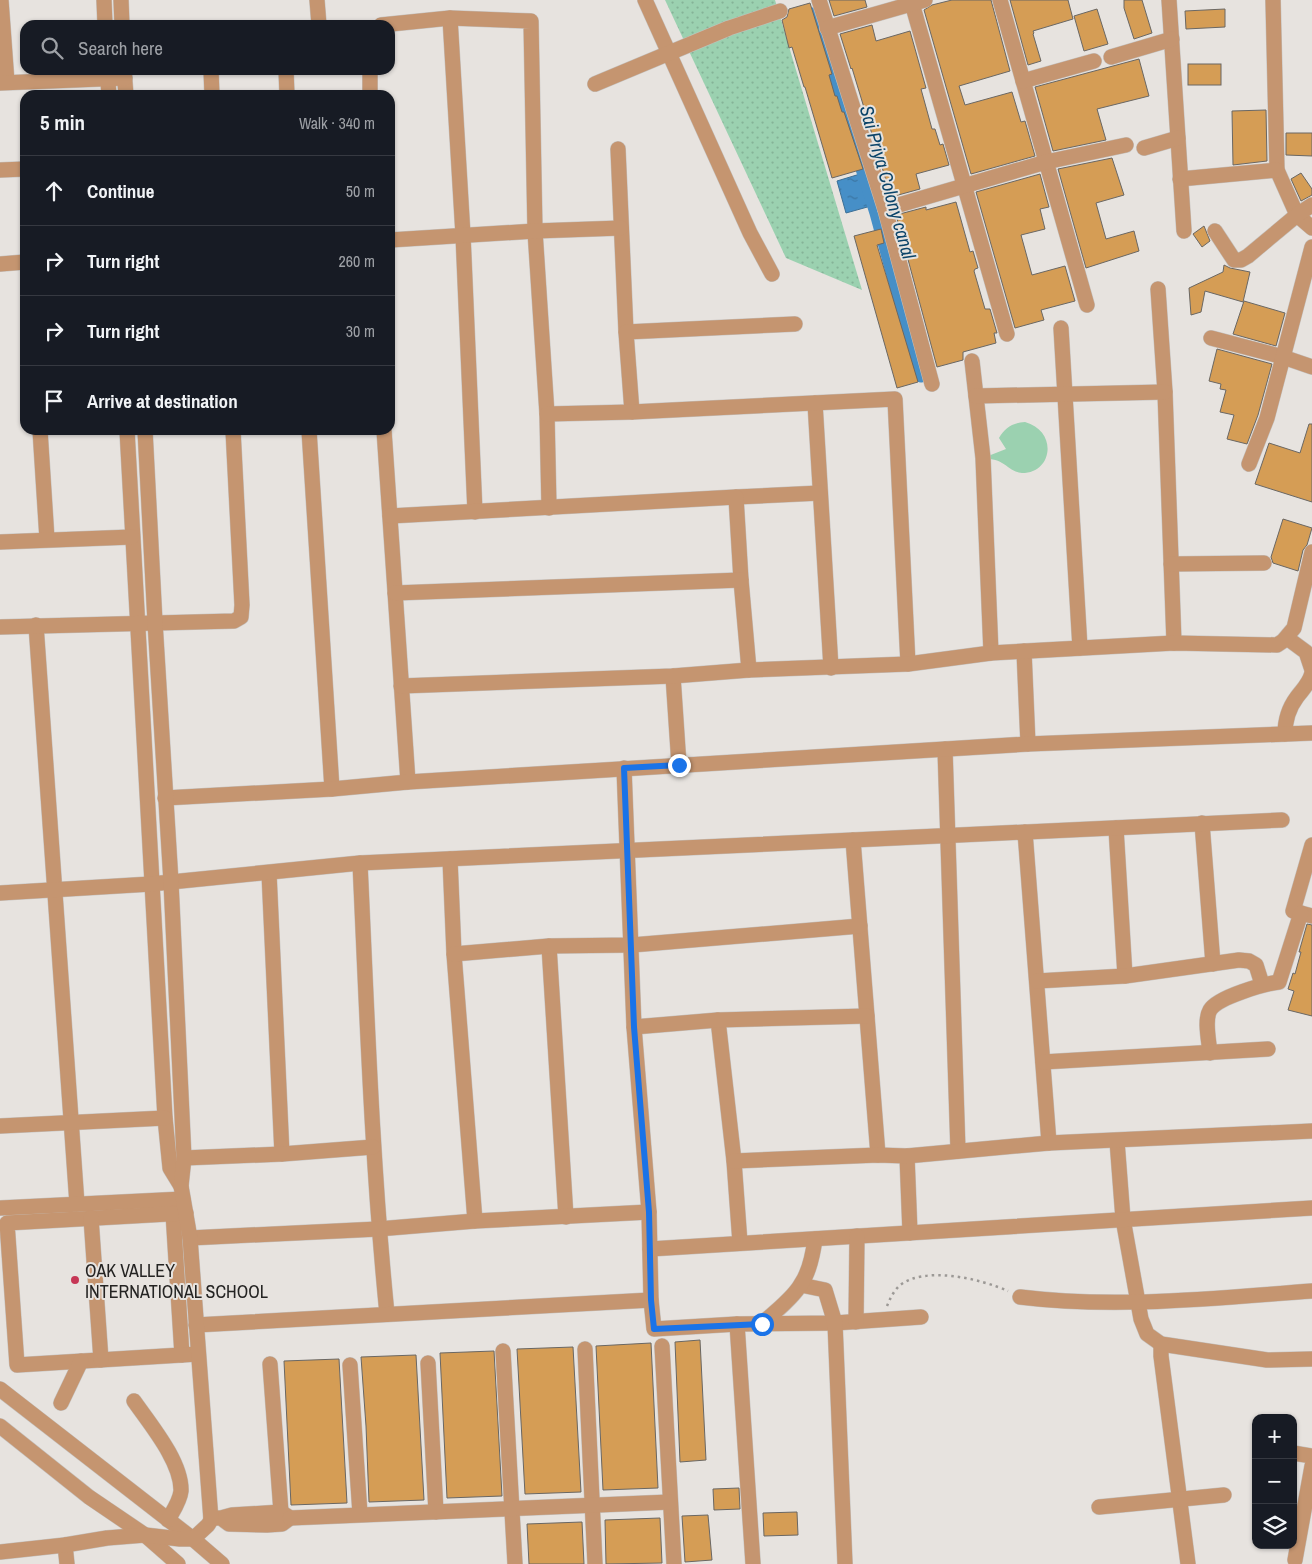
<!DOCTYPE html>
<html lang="en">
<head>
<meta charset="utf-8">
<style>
	body { margin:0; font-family:"Archivo Narrow",sans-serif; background:#242831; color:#f1f3f6 }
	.controls { position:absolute; right:15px; bottom:15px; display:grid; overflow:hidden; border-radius:10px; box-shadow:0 1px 4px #0004 }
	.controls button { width:45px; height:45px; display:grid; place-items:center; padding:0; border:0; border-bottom:1px solid #363941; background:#171b24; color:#f1f3f6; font:25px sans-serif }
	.stop { position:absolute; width:15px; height:15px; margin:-11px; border:4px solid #1a73e8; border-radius:50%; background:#fff }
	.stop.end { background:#1a73e8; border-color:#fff; box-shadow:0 1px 5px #0008 }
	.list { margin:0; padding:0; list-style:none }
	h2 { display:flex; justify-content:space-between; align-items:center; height:65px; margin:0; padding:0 20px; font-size:21px }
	h2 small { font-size:16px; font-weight:400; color:#9ea1a6 }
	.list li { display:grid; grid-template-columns:32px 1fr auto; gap:15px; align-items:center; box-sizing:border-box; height:70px; padding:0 20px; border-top:1px solid #363941 }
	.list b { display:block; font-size:19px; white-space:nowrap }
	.list em { font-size:16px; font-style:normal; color:#9ea1a6 }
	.icon { flex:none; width:28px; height:28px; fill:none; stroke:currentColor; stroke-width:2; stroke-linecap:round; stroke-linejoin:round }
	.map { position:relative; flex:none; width:1312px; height:1564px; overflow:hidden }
	.search { position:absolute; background:#171b24; box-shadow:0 1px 4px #0004; left:20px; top:20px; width:375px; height:55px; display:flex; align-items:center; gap:12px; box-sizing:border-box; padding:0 18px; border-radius:15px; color:#9ea1a6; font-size:19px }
	.panel { position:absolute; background:#171b24; box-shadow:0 1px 4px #0004; left:20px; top:90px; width:375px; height:345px; border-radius:15px }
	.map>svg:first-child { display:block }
	.green { fill:url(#green-dots) }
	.pitch { fill:#9bd1b0 }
	.water { fill:url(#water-ripples); stroke:#3c6f96 }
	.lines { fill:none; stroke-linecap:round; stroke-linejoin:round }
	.canal { stroke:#468fc7; stroke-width:15 }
	.building { fill:#d59d55; stroke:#6a6763 }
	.minor-casing { stroke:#c4c0bd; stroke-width:16 }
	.path { stroke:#9c9996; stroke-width:2.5; stroke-dasharray:2.5 4; stroke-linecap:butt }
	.minor { stroke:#c59570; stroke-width:15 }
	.route { stroke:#1a73e8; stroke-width:6 }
	.poi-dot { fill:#c63655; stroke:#e7e3df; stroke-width:2 }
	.labels { text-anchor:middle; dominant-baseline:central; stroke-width:4; stroke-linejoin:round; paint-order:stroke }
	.poi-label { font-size:18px; fill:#242322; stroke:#e7e3df; text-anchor:start }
	.water-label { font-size:19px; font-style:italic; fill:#0b4469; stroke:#e7e3df }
</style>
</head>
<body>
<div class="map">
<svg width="1312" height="1564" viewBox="0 0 1312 1564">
	<defs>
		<pattern id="green-dots" width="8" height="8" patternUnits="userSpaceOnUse" patternTransform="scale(1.25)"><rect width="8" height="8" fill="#9bd1b0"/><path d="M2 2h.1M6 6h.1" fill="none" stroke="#85b397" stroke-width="1.8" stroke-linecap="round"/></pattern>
		<pattern id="water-ripples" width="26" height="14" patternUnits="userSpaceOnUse" patternTransform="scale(1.25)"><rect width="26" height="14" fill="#468fc7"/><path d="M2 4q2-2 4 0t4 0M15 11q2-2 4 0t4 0" fill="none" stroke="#3a74a1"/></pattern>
	</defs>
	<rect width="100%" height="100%" fill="#e7e3df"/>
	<polygon class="green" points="665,0 775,0 862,290 786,258"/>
	<path class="pitch" d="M1025,422c33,9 28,51 -3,51 -9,-1 -13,-6 -20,-10 -5,-4 -13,-4 -19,-5l23,-9 -7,-11c6,-10 13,-15 26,-16z"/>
	<polygon class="water" points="860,174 871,206 846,213 837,181"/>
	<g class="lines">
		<polyline class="canal" points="816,14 828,58 877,213 921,375"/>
	</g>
	<g class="building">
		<polygon points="829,0 865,0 867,7 834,16"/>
		<polygon points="952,0 991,0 1010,71 959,86 965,105 1012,92 1021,122 1025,121 1035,156 971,174 924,10 932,5"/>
		<polygon points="1010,0 1068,0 1073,19 1033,31 1034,33 1033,34 1041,61 1028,65"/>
		<polygon points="1124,0 1142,0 1152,33 1134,39 1124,8"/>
		<polygon points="810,3 832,74 829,75 835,96 837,96 842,112 844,112 863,169 832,178 805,87 804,87 792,47 789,48 782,20 787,17 789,9"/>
		<polygon points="1097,9 1108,44 1084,51 1074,16"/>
		<polygon points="1225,9 1225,27 1186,29 1185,11"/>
		<polygon points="872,25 876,41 910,31 926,88 921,89 932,129 935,129 940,145 943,144 949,165 916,174 920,189 891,197 852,68 851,69 840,34"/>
		<polygon points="1139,59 1149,96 1097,109 1106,140 1053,151 1035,87"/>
		<rect x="1188" y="64" width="33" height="21"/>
		<polygon points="1266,110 1267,161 1233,165 1232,111"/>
		<polygon points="1286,133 1312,133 1312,156 1286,155"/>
		<polygon points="1112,158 1124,195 1096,203 1106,239 1134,231 1139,251 1086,268 1058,169"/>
		<polygon points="1301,173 1312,189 1312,195 1301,201 1291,179"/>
		<polygon points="1040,174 1049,207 1040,209 1045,229 1021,235 1032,275 1065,266 1075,301 1041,310 1044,320 1015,328 976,192"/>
		<polygon points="956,202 970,252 973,251 978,268 975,269 974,271 985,309 990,309 997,333 994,333 996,343 963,352 963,360 937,367 896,215 926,207 926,210"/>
		<polygon points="1204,226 1210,241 1202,247 1193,234"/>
		<polygon points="881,229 884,243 877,245 918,382 897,388 854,236"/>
		<polygon points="1224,265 1230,268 1250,272 1243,302 1205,291 1201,312 1191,315 1189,288 1223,272"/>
		<polygon points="1244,301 1285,313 1276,346 1233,334"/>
		<polygon points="1217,349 1272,364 1258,415 1247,444 1227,439 1234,415 1220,412 1226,390 1220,389 1221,384 1209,381"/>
		<polygon points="1309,424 1312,424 1312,502 1255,484 1269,443 1300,453"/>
		<polygon points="1283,519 1312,528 1307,545 1303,550 1298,571 1273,563 1271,557"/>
		<polygon points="1307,924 1312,925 1312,1016 1288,1010 1294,991 1288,989 1293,973 1295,974 1301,952 1299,952"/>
		<polygon points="700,1340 706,1460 680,1462 675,1342"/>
		<polygon points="651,1343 658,1488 603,1490 596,1346"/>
		<polygon points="573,1347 581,1492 525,1494 517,1349"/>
		<polygon points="494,1351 502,1496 447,1498 440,1353"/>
		<polygon points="416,1355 424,1500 369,1502 366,1426 361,1357"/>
		<polygon points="339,1359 347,1503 291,1505 284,1361"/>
		<polygon points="739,1488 740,1509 714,1510 713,1489"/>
		<polygon points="797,1512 798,1535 764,1536 763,1513"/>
		<polygon points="708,1515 712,1560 685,1562 682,1516"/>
		<polygon points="660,1518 662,1563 606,1564 605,1520"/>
		<polygon points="582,1522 584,1564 529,1564 527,1524"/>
	</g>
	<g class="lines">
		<defs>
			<g id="minor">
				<polyline points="1,0 7,82"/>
				<polyline points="104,0 105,25"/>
				<polyline points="121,0 122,25"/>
				<polyline points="317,0 319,25"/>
				<polyline points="645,0 750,233 772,274"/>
				<polyline points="819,0 885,209 932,384"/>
				<polyline points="911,0 1007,334"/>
				<polyline points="1000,0 1087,305"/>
				<polyline points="1169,0 1184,231"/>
				<polyline points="1273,0 1277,170 1297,215 1312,228"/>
				<polyline points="450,18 463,235 475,512"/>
				<polyline points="381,25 450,18 531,21 535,231 547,414 549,508"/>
				<polyline points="827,28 925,0"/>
				<polyline points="1111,57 1172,39"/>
				<polyline points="107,70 109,95"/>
				<polyline points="124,70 126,95"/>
				<polyline points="211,70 212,95"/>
				<polyline points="286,70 287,95"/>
				<polyline points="370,70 370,95"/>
				<polyline points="1023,81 1094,61"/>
				<polyline points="0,83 125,78"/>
				<polyline points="595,84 729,28 780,11"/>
				<polyline points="1144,148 1178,138"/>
				<polyline points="618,149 626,332"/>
				<polyline points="0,170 25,169"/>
				<polyline points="1180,179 1277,170"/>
				<polyline points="885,209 1046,162 1126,145"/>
				<polyline points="1215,231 1234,260 1241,260 1248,256 1297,215 1312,205"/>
				<polyline points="390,240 535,231 621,228"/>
				<polyline points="0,264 25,262"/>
				<polyline points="1158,289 1165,392 1174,643"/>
				<polyline points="1061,328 1080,648"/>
				<polyline points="1211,338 1283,357 1312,367"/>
				<polyline points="972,361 983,458 991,653"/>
				<polyline points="976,396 1165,392"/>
				<polyline points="815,403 831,668"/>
				<polyline points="632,412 626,332 795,324"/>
				<polyline points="547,414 632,412 895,399 908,664"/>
				<polyline points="40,430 47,539"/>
				<polyline points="127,430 165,1118 170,1168 181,1186"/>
				<polyline points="309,430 332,789"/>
				<polyline points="384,430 408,782"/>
				<polyline points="1249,464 1267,418 1312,247"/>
				<polyline points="736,497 820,493"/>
				<polyline points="390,516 736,497 741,580 749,670"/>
				<polyline points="0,542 132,537"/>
				<polyline points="1171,564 1264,563"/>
				<polyline points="395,593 741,580"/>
				<polyline points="36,625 77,1204"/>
				<polyline points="0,627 234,621 241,617 242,605 233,430"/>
				<polyline points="1287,638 1306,652 1312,670"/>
				<polyline points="1024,651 1028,744"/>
				<polyline points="673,676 679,765"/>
				<polyline points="401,686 673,676 749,670 908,664 991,653 1174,643 1277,645 1283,641 1294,628 1312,552"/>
				<path d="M1285,734c0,-14 3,-25 12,-37 6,-8 12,-13 15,-24"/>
				<polyline points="945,749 958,1151"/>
				<polyline points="624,768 634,1027 649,1212 651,1300 654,1329 737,1324 835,1323 921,1317"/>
				<polyline points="165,798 332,789 408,782 1028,744 1312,733"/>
				<polyline points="1202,823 1213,964"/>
				<polyline points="1116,828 1125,976"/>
				<polyline points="1025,832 1049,1143"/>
				<polyline points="853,840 878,1155"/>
				<polyline points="1312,845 1293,911 1312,916"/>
				<polyline points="450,859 454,954 475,1221"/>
				<path d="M360,863c7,151 12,301 27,451"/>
				<polyline points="269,873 282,1154"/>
				<polyline points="0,893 151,884 360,863 1282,820"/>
				<polyline points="549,946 566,1217"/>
				<polyline points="454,954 549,946 632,945 860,926"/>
				<polyline points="1037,981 1125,976 1239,960 1249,961 1256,965 1262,984"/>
				<polyline points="718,1020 734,1161 740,1243"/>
				<polyline points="634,1027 718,1020 867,1016"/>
				<path d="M1210,1053c-1,-12 -6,-33 0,-43 8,-13 54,-26 69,-28l22,-69"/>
				<polyline points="1043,1062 1268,1049"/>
				<polyline points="0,1126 165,1118"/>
				<polyline points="1117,1141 1123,1219 1141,1319 1147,1334 1161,1344 1267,1360 1312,1359"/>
				<polyline points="907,1156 910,1233"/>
				<polyline points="184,1158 282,1154 373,1147"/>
				<polyline points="734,1161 878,1155 907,1156 1049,1143 1312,1131"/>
				<polyline points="0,1208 183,1199"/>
				<polyline points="173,1213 182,1355"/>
				<polyline points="186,1213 7,1223 17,1365 198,1354"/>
				<polyline points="91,1218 101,1360"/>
				<polyline points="190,1238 378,1229 475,1221 649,1212"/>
				<polyline points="650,1249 1312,1208"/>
				<polyline points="801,1285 825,1290 835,1323 845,1564"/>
				<path d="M1020,1297c97,12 196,1 292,-6"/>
				<polyline points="856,1322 857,1236"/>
				<polyline points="737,1324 753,1564"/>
				<path d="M761,1324c12,-10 33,-27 40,-40 9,-13 12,-30 14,-45"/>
				<polyline points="196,1325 651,1300"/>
				<polyline points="1161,1344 1161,1356 1188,1564"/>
				<polyline points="662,1346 674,1564"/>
				<polyline points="585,1349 595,1564"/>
				<polyline points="503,1351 515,1564"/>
				<polyline points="428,1363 436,1512"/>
				<polyline points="270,1364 281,1512"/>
				<polyline points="350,1365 360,1514"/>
				<polyline points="0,1389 193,1539 222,1564"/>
				<path d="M134,1401c16,23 48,61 47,90 -1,10 -8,20 -13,29"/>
				<polyline points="61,1403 81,1361"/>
				<polyline points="0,1426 89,1497 145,1535 178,1564"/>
				<polyline points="1293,1453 1312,1456"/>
				<polyline points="1099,1507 1224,1495"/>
				<polyline points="211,1518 221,1518 232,1515 281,1512 290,1518 282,1524 267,1525 229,1524 221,1518"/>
				<polyline points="290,1518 670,1502"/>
				<polyline points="65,1545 67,1564"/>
				<polyline points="0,1552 65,1545 107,1538 145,1535 180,1539 193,1539 208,1525 211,1520 190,1238 181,1186 184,1158 171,882 155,622 145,430"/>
				<polyline points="1295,1560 1312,1466"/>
			</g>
		</defs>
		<use href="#minor" class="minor-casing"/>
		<path class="path" d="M887,1306c3,-7 6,-14 12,-20 25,-21 82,-7 109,5"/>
		<use href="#minor" class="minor"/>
	</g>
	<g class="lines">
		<polyline class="route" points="679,765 624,768 634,1027 649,1212 651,1300 654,1329 762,1324"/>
	</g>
	<circle class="poi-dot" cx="75" cy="1280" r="5"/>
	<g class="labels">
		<g class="poi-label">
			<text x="85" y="1270">OAK VALLEY<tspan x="85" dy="21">INTERNATIONAL SCHOOL</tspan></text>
		</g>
		<g class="water-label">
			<text transform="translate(888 182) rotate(74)">Sai Priya Colony canal</text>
		</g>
	</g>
</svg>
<div class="controls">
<button>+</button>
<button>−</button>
<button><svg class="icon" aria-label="layers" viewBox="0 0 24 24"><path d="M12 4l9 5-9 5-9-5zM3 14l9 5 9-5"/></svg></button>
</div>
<div class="stop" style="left:762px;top:1324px"></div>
<div class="stop end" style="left:679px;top:765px"></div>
<div class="search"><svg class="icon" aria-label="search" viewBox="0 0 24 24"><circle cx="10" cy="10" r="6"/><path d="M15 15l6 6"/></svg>Search here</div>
<section class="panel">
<h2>5 min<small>Walk · 340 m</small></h2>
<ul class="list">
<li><svg class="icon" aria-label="ahead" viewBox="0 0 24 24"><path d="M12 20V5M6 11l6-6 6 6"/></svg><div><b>Continue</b></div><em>50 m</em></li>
<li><svg class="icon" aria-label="right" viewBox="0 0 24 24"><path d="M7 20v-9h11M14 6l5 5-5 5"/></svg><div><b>Turn right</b></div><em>260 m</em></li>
<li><svg class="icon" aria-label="right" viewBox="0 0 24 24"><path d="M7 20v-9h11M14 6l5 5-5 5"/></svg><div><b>Turn right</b></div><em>30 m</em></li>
<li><svg class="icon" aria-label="arrive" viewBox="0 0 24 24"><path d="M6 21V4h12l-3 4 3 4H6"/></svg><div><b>Arrive at destination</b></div></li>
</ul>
</section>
</div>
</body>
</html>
